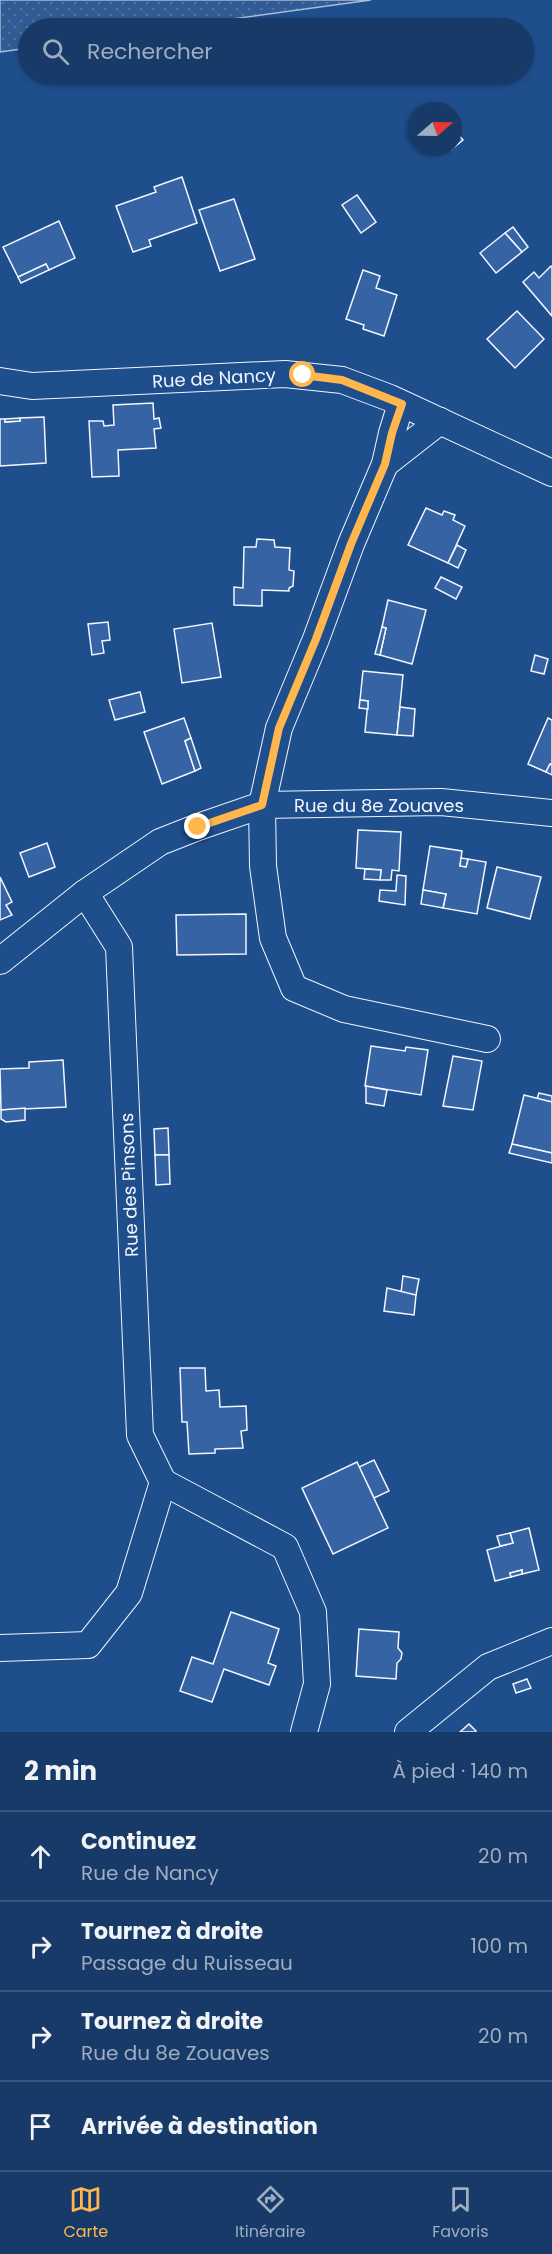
<!DOCTYPE html>
<html lang="fr">
<head>
<meta charset="utf-8">
<style>
	body { margin:0; font-family:Poppins,sans-serif; background:#244571; color:#f1f3f6 }
	.compass { position:absolute; left:408px; top:102px; width:54px; height:54px; border-radius:50%; background:#173a69; box-shadow:0 2px 4px #0004; rotate:70deg }
	.stop { position:absolute; width:18px; height:18px; margin:-14px; border:4px solid #ffb74d; border-radius:50%; background:#fff }
	.stop.end { background:#ffb74d; border-color:#fff; box-shadow:0 2px 6px #0008 }
	.list { margin:0; padding:0; list-style:none }
	h2 { display:flex; justify-content:space-between; align-items:center; height:78px; margin:0; padding:0 24px; font-size:26px }
	h2 small { font-size:20px; font-weight:400; color:#9eadc0 }
	.list li { display:grid; grid-template-columns:39px 1fr auto; gap:18px; align-items:center; box-sizing:border-box; height:90px; padding:0 24px; border-top:2px solid #36547d }
	.list b { display:block; font-size:22px; white-space:nowrap }
	.list p { margin:0; font-size:20px; white-space:nowrap; color:#9eadc0 }
	.list em { font-size:20px; font-style:normal; color:#9eadc0 }
	.icon { flex:none; width:33px; height:33px; fill:none; stroke:currentColor; stroke-width:2; stroke-linecap:round; stroke-linejoin:round }
	.map { position:relative; flex:none; width:552px; height:1732px; overflow:hidden }
	.search { position:absolute; background:#173a69; box-shadow:0 2px 4px #0004; left:18px; right:18px; top:18px; height:66px; display:flex; align-items:center; gap:15px; box-sizing:border-box; padding:0 21px; border-radius:33px; color:#9eadc0; font-size:22px }
	.sheet { height:438px; background:#173a69 }
	nav { display:flex; justify-content:space-around; align-items:center; box-sizing:border-box; height:84px; border-top:2px solid #36547d; background:#173a69; font-size:16px; color:#9eadc0 }
	nav a { display:grid; justify-items:center; gap:3px }
	nav .on { color:#ffb74d }
	.map>svg:first-child { display:block }
	.grass { fill:url(#grass-dots); stroke:#a8bbd7; stroke-width:1.5 }
	.building { fill:#3563a3; stroke:#f2f6ff; stroke-width:1.5 }
	.lines { fill:none; stroke-linecap:round; stroke-linejoin:round }
	.minor-casing { stroke:#f2f6ff; stroke-width:28 }
	.minor { stroke:#1f4e8c; stroke-width:26 }
	.route { stroke:#ffb74d; stroke-width:8 }
	.labels { text-anchor:middle; dominant-baseline:central; stroke-width:4.5; stroke-linejoin:round; paint-order:stroke }
	.street-label { font-size:18px; fill:#f2f6ff; stroke:#1f4e8c }
</style>
</head>
<body>
<div class="map">
<svg width="552" height="1732" viewBox="0 0 552 1732">
	<defs>
		<pattern id="grass-dots" width="8" height="8" patternUnits="userSpaceOnUse" patternTransform="scale(1.5)"><rect width="8" height="8" fill="#305b95"/><path d="M2 2h.1M6 6h.1" fill="none" stroke="#4e73a5" stroke-width="1.8" stroke-linecap="round"/></pattern>
	</defs>
	<rect width="100%" height="100%" fill="#1f4e8c"/>
	<polygon class="grass" points="0,0 371,0 166,28 28,28 28,48 0,52"/>
	<g class="building">
		<polygon points="454,130 463,140 451,150 449,147 453,147"/>
		<polygon points="182,177 197,223 149,240 151,246 133,252 116,206 156,192 154,187"/>
		<polygon points="357,195 376,222 361,233 342,205"/>
		<polygon points="234,199 255,259 220,271 199,210"/>
		<polygon points="59,221 75,258 49,270 46,264 18,277 3,247"/>
		<polygon points="513,227 528,247 522,252 505,233"/>
		<polygon points="505,233 522,252 496,273 480,253"/>
		<polygon points="46,264 49,270 21,283 18,277"/>
		<polygon points="551,266 552,267 552,316 523,282 534,272 539,278"/>
		<polygon points="363,270 380,276 376,288 397,295 384,336 363,329 364,325 346,319"/>
		<polygon points="517,311 544,339 515,368 487,339"/>
		<polygon points="153,403 154,419 159,418 161,428 154,429 156,448 118,450 119,476 92,477 89,421 103,421 104,426 114,425 113,405"/>
		<polygon points="44,417 46,463 0,466 0,419 5,419 5,422 20,421 20,418"/>
		<polygon points="20,418 20,421 5,422 5,419"/>
		<polygon points="426,508 442,515 444,511 455,515 453,520 465,526 448,563 408,545"/>
		<polygon points="257,539 274,540 275,547 290,548 289,570 294,571 293,586 289,588 289,591 262,590 262,606 234,605 234,587 243,588 244,547 256,547"/>
		<polygon points="457,545 466,550 458,568 448,563"/>
		<polygon points="441,577 462,587 456,599 435,588"/>
		<polygon points="388,600 426,610 412,664 380,655 386,628 382,627"/>
		<polygon points="108,622 110,640 102,641 104,653 92,655 88,624"/>
		<polygon points="212,623 221,677 182,683 174,629"/>
		<polygon points="382,627 386,628 380,655 375,654"/>
		<polygon points="535,655 548,659 544,674 531,671"/>
		<polygon points="363,671 403,675 397,735 365,732 368,701 360,700"/>
		<polygon points="140,692 145,712 115,720 109,700"/>
		<polygon points="360,700 368,701 368,709 359,708"/>
		<polygon points="400,707 415,709 413,736 397,735"/>
		<polygon points="184,718 191,738 185,741 195,771 162,784 144,732"/>
		<polygon points="548,718 552,720 552,765 550,764 546,772 528,764"/>
		<polygon points="191,738 201,768 195,771 185,741"/>
		<polygon points="550,764 552,765 552,775 546,772"/>
		<polygon points="358,830 401,832 399,871 392,870 391,880 380,880 381,870 356,868"/>
		<polygon points="47,843 55,867 29,877 20,853"/>
		<polygon points="430,846 462,851 460,866 466,867 468,859 486,862 477,914 443,908 446,894 423,890"/>
		<polygon points="461,858 468,859 466,867 460,866"/>
		<polygon points="497,867 541,877 530,919 487,908"/>
		<polygon points="365,869 381,870 380,880 364,879"/>
		<polygon points="397,875 406,876 405,905 379,901 380,890 396,891"/>
		<polygon points="0,877 12,902 6,905 12,915 0,920"/>
		<polygon points="423,890 446,894 443,908 421,904"/>
		<polygon points="246,914 246,954 177,955 176,915"/>
		<polygon points="371,1046 405,1051 406,1047 428,1050 421,1095 365,1086"/>
		<polygon points="453,1056 482,1061 473,1110 443,1106"/>
		<polygon points="63,1060 66,1107 1,1110 0,1069 29,1068 29,1062"/>
		<polygon points="366,1086 387,1090 384,1106 366,1103"/>
		<polygon points="539,1093 552,1096 552,1102 537,1099"/>
		<polygon points="524,1095 552,1102 552,1153 512,1144"/>
		<polygon points="25,1108 25,1120 6,1122 1,1119 1,1110"/>
		<polygon points="168,1128 169,1155 155,1155 154,1129"/>
		<polygon points="512,1144 552,1153 552,1163 509,1153"/>
		<polygon points="155,1155 169,1155 170,1184 156,1185"/>
		<polygon points="403,1276 419,1279 416,1295 401,1293"/>
		<polygon points="387,1288 416,1295 414,1315 384,1311"/>
		<polygon points="180,1368 205,1368 206,1391 219,1390 220,1407 246,1406 247,1430 241,1431 243,1448 215,1449 215,1453 189,1454 187,1422 182,1422"/>
		<polygon points="374,1460 389,1491 374,1498 359,1467"/>
		<polygon points="357,1462 388,1528 333,1554 302,1488"/>
		<polygon points="529,1528 539,1570 522,1574 522,1570 510,1573 511,1577 495,1581 487,1550 513,1543 510,1533"/>
		<polygon points="510,1533 513,1543 500,1546 497,1536"/>
		<polygon points="522,1570 522,1574 511,1577 510,1573"/>
		<polygon points="231,1612 279,1629 268,1663 276,1666 269,1685 224,1669 212,1702 180,1691 192,1657 213,1664"/>
		<polygon points="359,1629 399,1632 398,1648 402,1653 401,1659 397,1663 396,1679 356,1676"/>
		<polygon points="527,1679 531,1688 516,1693 513,1684"/>
		<polygon points="469,1724 476,1731 475,1732 460,1732"/>
	</g>
	<g class="lines">
		<defs>
			<g id="minor">
				<polyline points="0,381 32,386 285,374 342,380 390,398 552,473"/>
				<polyline points="401,404 392,433 385,464 351,544 316,639 279,728 262,805 263,866 273,938 294,988 344,1009 487,1039"/>
				<polyline points="385,464 440,421"/>
				<polyline points="85,893 119,947 140,1435 163,1482"/>
				<polyline points="0,961 85,893 160,842 198,827 262,805 441,802 552,813"/>
				<polyline points="163,1482 285,1547 313,1612 317,1684 304,1732"/>
				<polyline points="0,1648 88,1645 129,1593 163,1482"/>
				<polyline points="408,1732 488,1667 552,1641"/>
			</g>
		</defs>
		<use href="#minor" class="minor-casing"/>
		<use href="#minor" class="minor"/>
	</g>
	<g class="lines">
		<polyline class="route" points="198,827 262,805 279,728 316,639 351,544 385,464 392,433 402,404 342,380 303,375"/>
	</g>
	<g class="labels">
		<g class="street-label">
			<text transform="translate(214 378) rotate(-3)">Rue de Nancy</text>
			<text x="379" y="805">Rue du 8e Zouaves</text>
			<text transform="translate(129 1185) rotate(-92)">Rue des Pinsons</text>
		</g>
	</g>
</svg>
<svg class="compass" viewBox="-18 -18 36 36"><path d="M0-13l5 13h-10z" fill="#e53935"/><path d="M0 13l5-13h-10z" fill="#9eadc0"/></svg>
<div class="stop" style="left:303px;top:375px"></div>
<div class="stop end" style="left:198px;top:827px"></div>
<div class="search"><svg class="icon" aria-label="search" viewBox="0 0 24 24"><circle cx="10" cy="10" r="6"/><path d="M15 15l6 6"/></svg>Rechercher</div>
</div>
<section class="sheet">
<h2>2 min<small>À pied · 140 m</small></h2>
<ul class="list">
<li><svg class="icon" aria-label="ahead" viewBox="0 0 24 24"><path d="M12 20V5M6 11l6-6 6 6"/></svg><div><b>Continuez</b><p>Rue de Nancy</p></div><em>20 m</em></li>
<li><svg class="icon" aria-label="right" viewBox="0 0 24 24"><path d="M7 20v-9h11M14 6l5 5-5 5"/></svg><div><b>Tournez à droite</b><p>Passage du Ruisseau</p></div><em>100 m</em></li>
<li><svg class="icon" aria-label="right" viewBox="0 0 24 24"><path d="M7 20v-9h11M14 6l5 5-5 5"/></svg><div><b>Tournez à droite</b><p>Rue du 8e Zouaves</p></div><em>20 m</em></li>
<li><svg class="icon" aria-label="arrive" viewBox="0 0 24 24"><path d="M6 21V4h12l-3 4 3 4H6"/></svg><div><b>Arrivée à destination</b></div></li>
</ul>
</section>
<nav>
<a class="on"><svg class="icon" aria-label="map" viewBox="0 0 24 24"><path d="M3 6l6-2 6 2 6-2v14l-6 2-6-2-6 2zM9 4v14M15 6v14"/></svg>Carte</a>
<a><svg class="icon" aria-label="directions" viewBox="0 0 24 24"><path d="M12 3l9 9-9 9-9-9zM9 14v-3h6M13 9l2 2-2 2"/></svg>Itinéraire</a>
<a><svg class="icon" aria-label="saved" viewBox="0 0 24 24"><path d="M7 4h10v16l-5-4-5 4z"/></svg>Favoris</a>
</nav>
</body>
</html>
